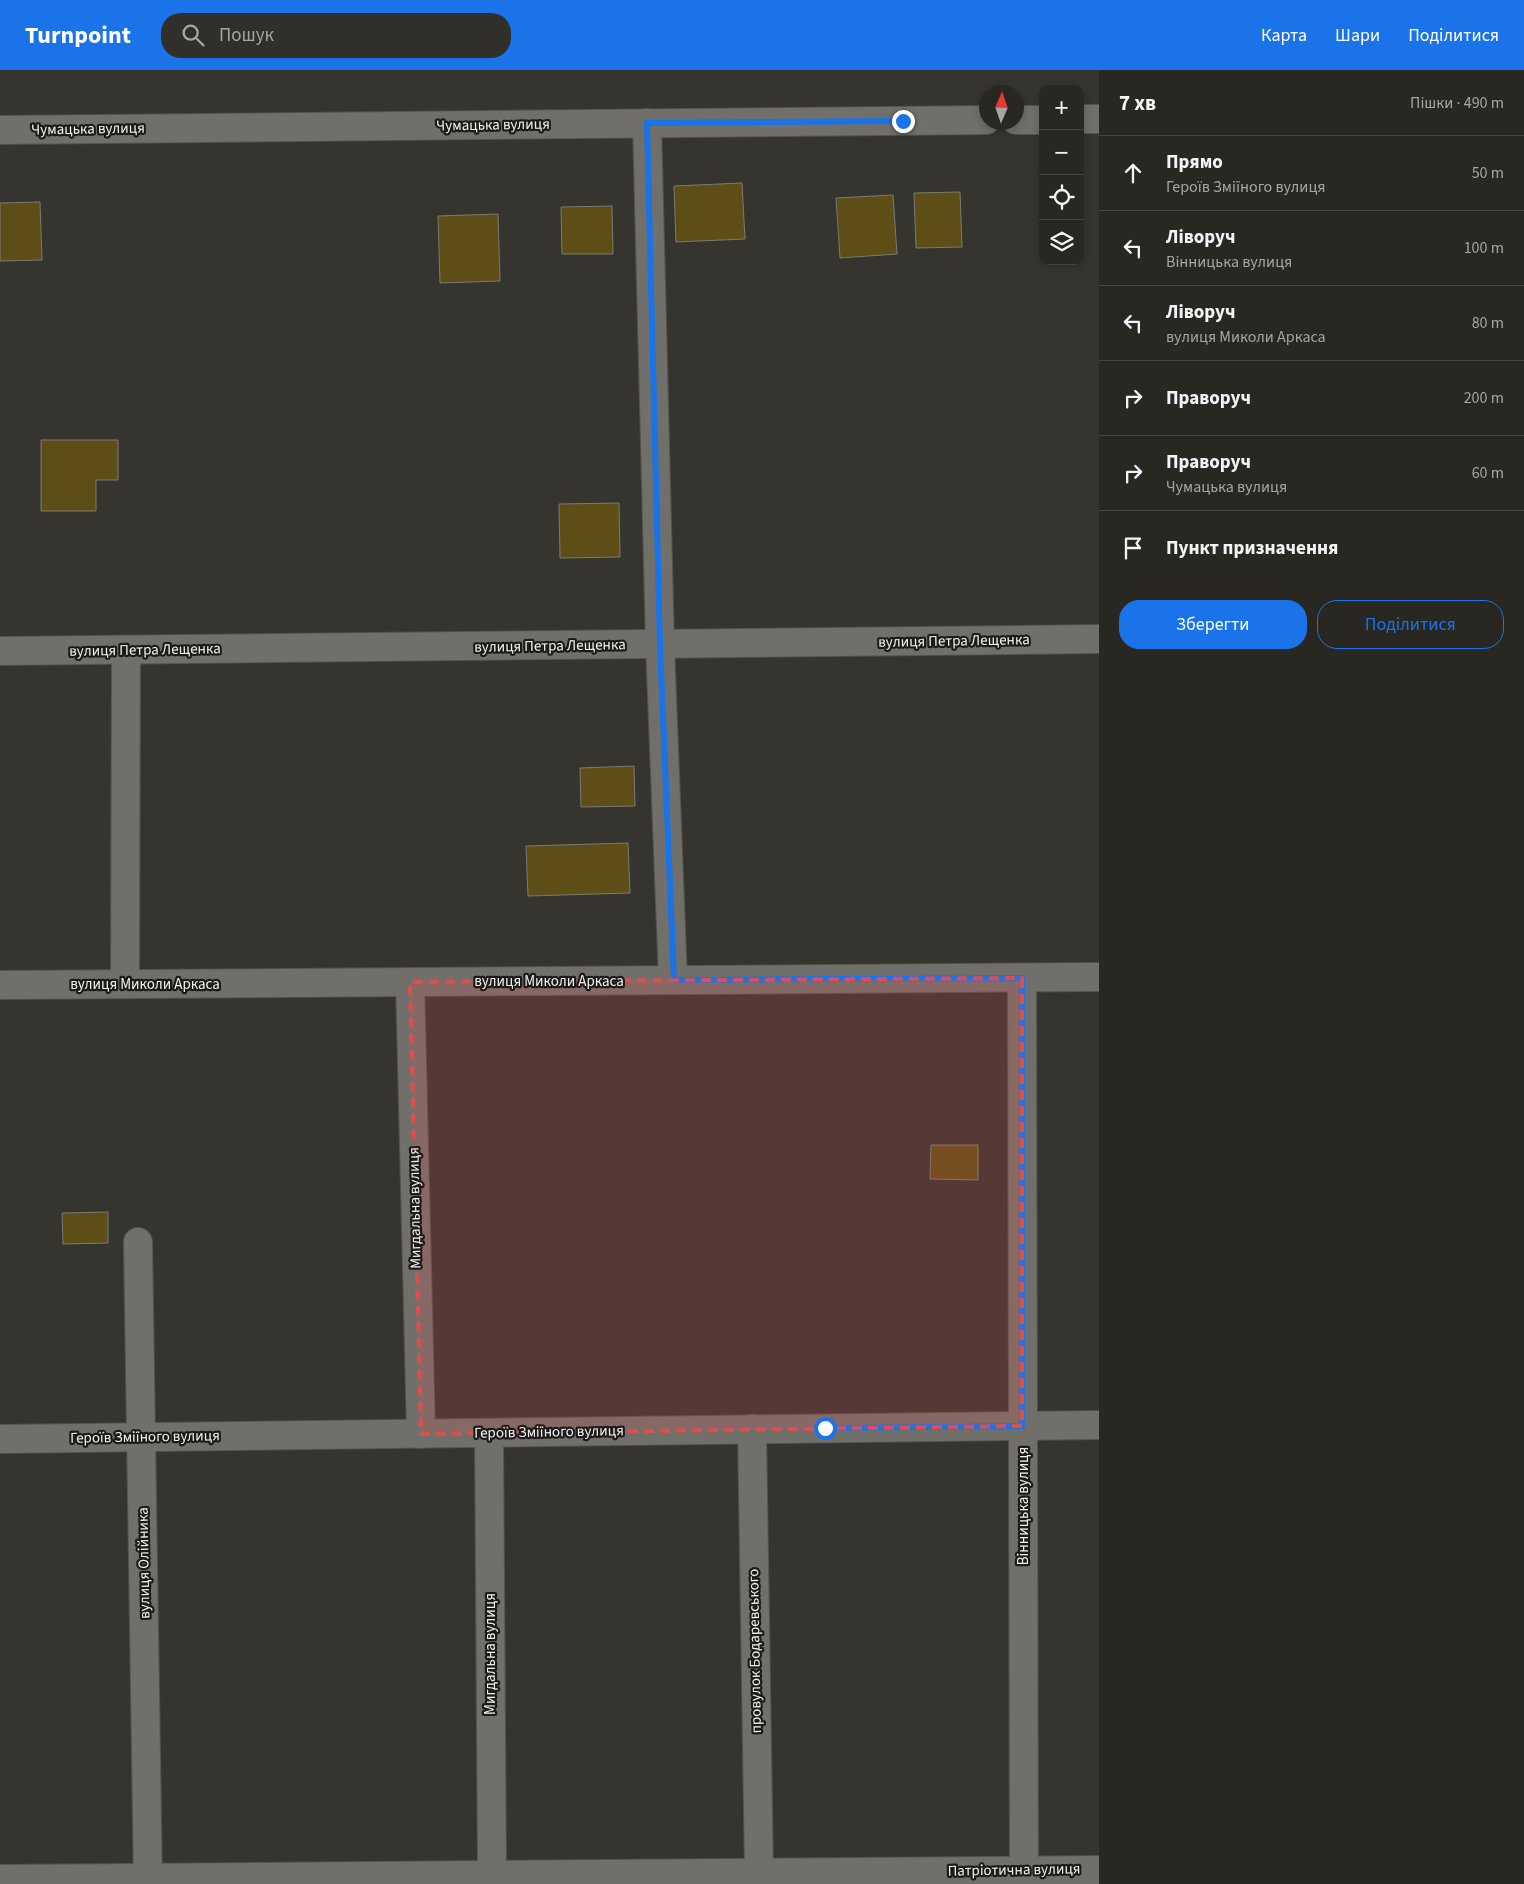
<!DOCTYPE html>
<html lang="uk">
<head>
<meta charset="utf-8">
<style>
	body { margin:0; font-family:"Source Sans 3",sans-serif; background:#302f2a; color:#f1f3f6 }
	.controls { position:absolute; right:15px; top:15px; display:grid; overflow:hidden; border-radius:10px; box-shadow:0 2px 8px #0003 }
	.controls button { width:45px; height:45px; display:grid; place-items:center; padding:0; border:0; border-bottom:1px solid #444440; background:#282722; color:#f1f3f6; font:25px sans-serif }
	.compass { position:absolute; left:979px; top:15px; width:45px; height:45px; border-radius:50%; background:#282722; box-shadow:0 2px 8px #0003; rotate:2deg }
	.stop { position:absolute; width:15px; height:15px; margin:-11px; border:4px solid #1a73e8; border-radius:50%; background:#fff }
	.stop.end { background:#1a73e8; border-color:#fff; box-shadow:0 1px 5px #0008 }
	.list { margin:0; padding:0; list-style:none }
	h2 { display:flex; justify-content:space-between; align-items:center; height:65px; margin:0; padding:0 20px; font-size:21px }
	h2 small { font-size:16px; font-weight:400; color:#a5a5a5 }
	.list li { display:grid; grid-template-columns:32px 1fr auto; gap:15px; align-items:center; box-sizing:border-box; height:75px; padding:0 20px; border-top:1px solid #444440 }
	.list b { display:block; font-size:19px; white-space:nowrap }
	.list p { margin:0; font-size:16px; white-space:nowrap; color:#a5a5a5 }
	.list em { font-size:16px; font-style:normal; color:#a5a5a5 }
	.actions { display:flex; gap:10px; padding:15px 20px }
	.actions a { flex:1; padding:11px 0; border:1px solid #1a73e8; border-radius:20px; text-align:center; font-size:18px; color:#1a73e8 }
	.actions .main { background:#1a73e8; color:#fff }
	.icon { flex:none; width:28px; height:28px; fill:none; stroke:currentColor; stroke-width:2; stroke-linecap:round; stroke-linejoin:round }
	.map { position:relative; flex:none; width:1099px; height:1814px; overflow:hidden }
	header { display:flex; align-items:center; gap:30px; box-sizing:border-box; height:70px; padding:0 25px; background:#1a73e8; color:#fff }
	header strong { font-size:24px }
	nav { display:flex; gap:28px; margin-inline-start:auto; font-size:18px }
	.search { width:350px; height:45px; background:#302f2a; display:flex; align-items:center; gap:12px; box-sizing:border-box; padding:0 18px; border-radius:20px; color:#a5a5a5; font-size:19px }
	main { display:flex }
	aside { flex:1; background:#282722 }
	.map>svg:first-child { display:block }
	.building { fill:#5d4e17; stroke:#7c7a74 }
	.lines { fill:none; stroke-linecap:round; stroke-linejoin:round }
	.minor-casing { stroke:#54524e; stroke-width:30 }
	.minor { stroke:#716f69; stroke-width:28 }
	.route { stroke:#1a73e8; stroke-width:6 }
	.marked { fill:#db504f; fill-opacity:0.2; stroke:#db504f; stroke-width:4; stroke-dasharray:10 6; stroke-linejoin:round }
	.labels { text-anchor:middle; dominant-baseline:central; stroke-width:4.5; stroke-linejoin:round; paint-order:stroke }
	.street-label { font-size:15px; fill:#f1f0ed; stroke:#1c1b19 }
</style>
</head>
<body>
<header>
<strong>Turnpoint</strong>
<div class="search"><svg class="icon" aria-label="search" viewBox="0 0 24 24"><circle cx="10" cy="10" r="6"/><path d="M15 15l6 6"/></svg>Пошук</div>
<nav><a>Карта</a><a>Шари</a><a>Поділитися</a></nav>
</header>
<main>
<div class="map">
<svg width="1099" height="1814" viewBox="0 0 1099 1814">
	<rect width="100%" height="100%" fill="#35342e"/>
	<g class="building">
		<polygon points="742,113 745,169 676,172 674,116"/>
		<polygon points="960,122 962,177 916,178 914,123"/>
		<polygon points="893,125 897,184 840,188 836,128"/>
		<polygon points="40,132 42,190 0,191 0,133"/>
		<polygon points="612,136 613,184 562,184 561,137"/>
		<polygon points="498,144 500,211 440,213 438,146"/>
		<polygon points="41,370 118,370 118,410 96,410 96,441 41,441"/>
		<polygon points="619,433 620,487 560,488 559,434"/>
		<polygon points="634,696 635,736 581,737 580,698"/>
		<polygon points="628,773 630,823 528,826 526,776"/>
		<polygon points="931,1075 978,1075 978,1110 930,1109"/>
		<polygon points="108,1142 108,1173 63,1174 62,1143"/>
	</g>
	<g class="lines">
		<defs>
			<g id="minor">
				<polyline points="1080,49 1099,49"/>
				<polyline points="1016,50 1043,50"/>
				<polyline points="647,53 660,575 673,910"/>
				<polyline points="0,60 986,50"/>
				<polyline points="0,581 1099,569"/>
				<polyline points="1022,908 1024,1814"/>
				<polyline points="410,912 421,1364"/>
				<polyline points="125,914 126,580"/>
				<polyline points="0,915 1099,907"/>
				<polyline points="138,1172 148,1814"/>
				<polyline points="752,1359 759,1803"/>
				<polyline points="489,1363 492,1805"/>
				<polyline points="0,1369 1099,1355"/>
				<polyline points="0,1809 1099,1800"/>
			</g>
		</defs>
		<use href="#minor" class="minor-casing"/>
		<use href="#minor" class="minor"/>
	</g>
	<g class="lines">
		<polyline class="route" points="825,1358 1022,1356 1022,908 674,910 660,575 647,53 903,51"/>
	</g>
	<path class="marked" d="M1022,908v448l-601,8 -11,-452z"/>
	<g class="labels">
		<g class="street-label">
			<text transform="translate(493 55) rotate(-1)">Чумацька вулиця</text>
			<text transform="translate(88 59) rotate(-1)">Чумацька вулиця</text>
			<text transform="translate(954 571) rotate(-1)">вулиця Петра Лещенка</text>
			<text transform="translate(550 576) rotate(-1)">вулиця Петра Лещенка</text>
			<text transform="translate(145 580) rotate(-1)">вулиця Петра Лещенка</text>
			<text x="549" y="911">вулиця Миколи Аркаса</text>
			<text x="145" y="914">вулиця Миколи Аркаса</text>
			<text transform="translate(415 1138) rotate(-91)">Мигдальна вулиця</text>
			<text transform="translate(549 1362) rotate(-1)">Героїв Зміїного вулиця</text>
			<text transform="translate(145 1367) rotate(-1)">Героїв Зміїного вулиця</text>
			<text transform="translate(1023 1436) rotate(-90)">Вінницька вулиця</text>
			<text transform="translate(144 1493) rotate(-91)">вулиця Олійника</text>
			<text transform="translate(755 1581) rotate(-91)">провулок Бодаревського</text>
			<text transform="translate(490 1584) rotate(-90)">Мигдальна вулиця</text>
			<text transform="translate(1014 1800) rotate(-1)">Патріотична вулиця</text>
		</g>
	</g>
</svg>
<div class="controls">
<button>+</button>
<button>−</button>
<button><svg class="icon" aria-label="locate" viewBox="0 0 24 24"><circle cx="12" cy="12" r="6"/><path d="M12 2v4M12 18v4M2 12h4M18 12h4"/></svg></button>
<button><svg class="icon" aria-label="layers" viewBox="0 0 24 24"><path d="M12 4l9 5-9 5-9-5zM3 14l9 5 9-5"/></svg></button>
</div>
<svg class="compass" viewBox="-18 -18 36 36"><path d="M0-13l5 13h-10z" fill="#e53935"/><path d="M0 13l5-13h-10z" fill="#a5a5a5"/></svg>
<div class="stop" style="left:825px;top:1358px"></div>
<div class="stop end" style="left:903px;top:51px"></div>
</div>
<aside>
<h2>7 хв<small>Пішки · 490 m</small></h2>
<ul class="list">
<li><svg class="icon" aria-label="ahead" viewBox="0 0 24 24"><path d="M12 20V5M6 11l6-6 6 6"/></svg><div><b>Прямо</b><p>Героїв Зміїного вулиця</p></div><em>50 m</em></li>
<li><svg class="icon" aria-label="left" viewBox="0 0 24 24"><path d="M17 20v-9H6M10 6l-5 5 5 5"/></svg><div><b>Ліворуч</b><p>Вінницька вулиця</p></div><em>100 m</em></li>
<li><svg class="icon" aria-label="left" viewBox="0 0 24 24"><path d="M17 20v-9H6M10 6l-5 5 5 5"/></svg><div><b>Ліворуч</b><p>вулиця Миколи Аркаса</p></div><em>80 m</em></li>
<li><svg class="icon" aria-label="right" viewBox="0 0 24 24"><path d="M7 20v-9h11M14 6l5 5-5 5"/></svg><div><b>Праворуч</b></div><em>200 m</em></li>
<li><svg class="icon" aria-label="right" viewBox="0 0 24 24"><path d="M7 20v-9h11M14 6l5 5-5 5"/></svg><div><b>Праворуч</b><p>Чумацька вулиця</p></div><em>60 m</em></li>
<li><svg class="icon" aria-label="arrive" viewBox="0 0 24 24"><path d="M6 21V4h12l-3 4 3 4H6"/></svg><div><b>Пункт призначення</b></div></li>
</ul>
<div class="actions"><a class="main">Зберегти</a><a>Поділитися</a></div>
</aside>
</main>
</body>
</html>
